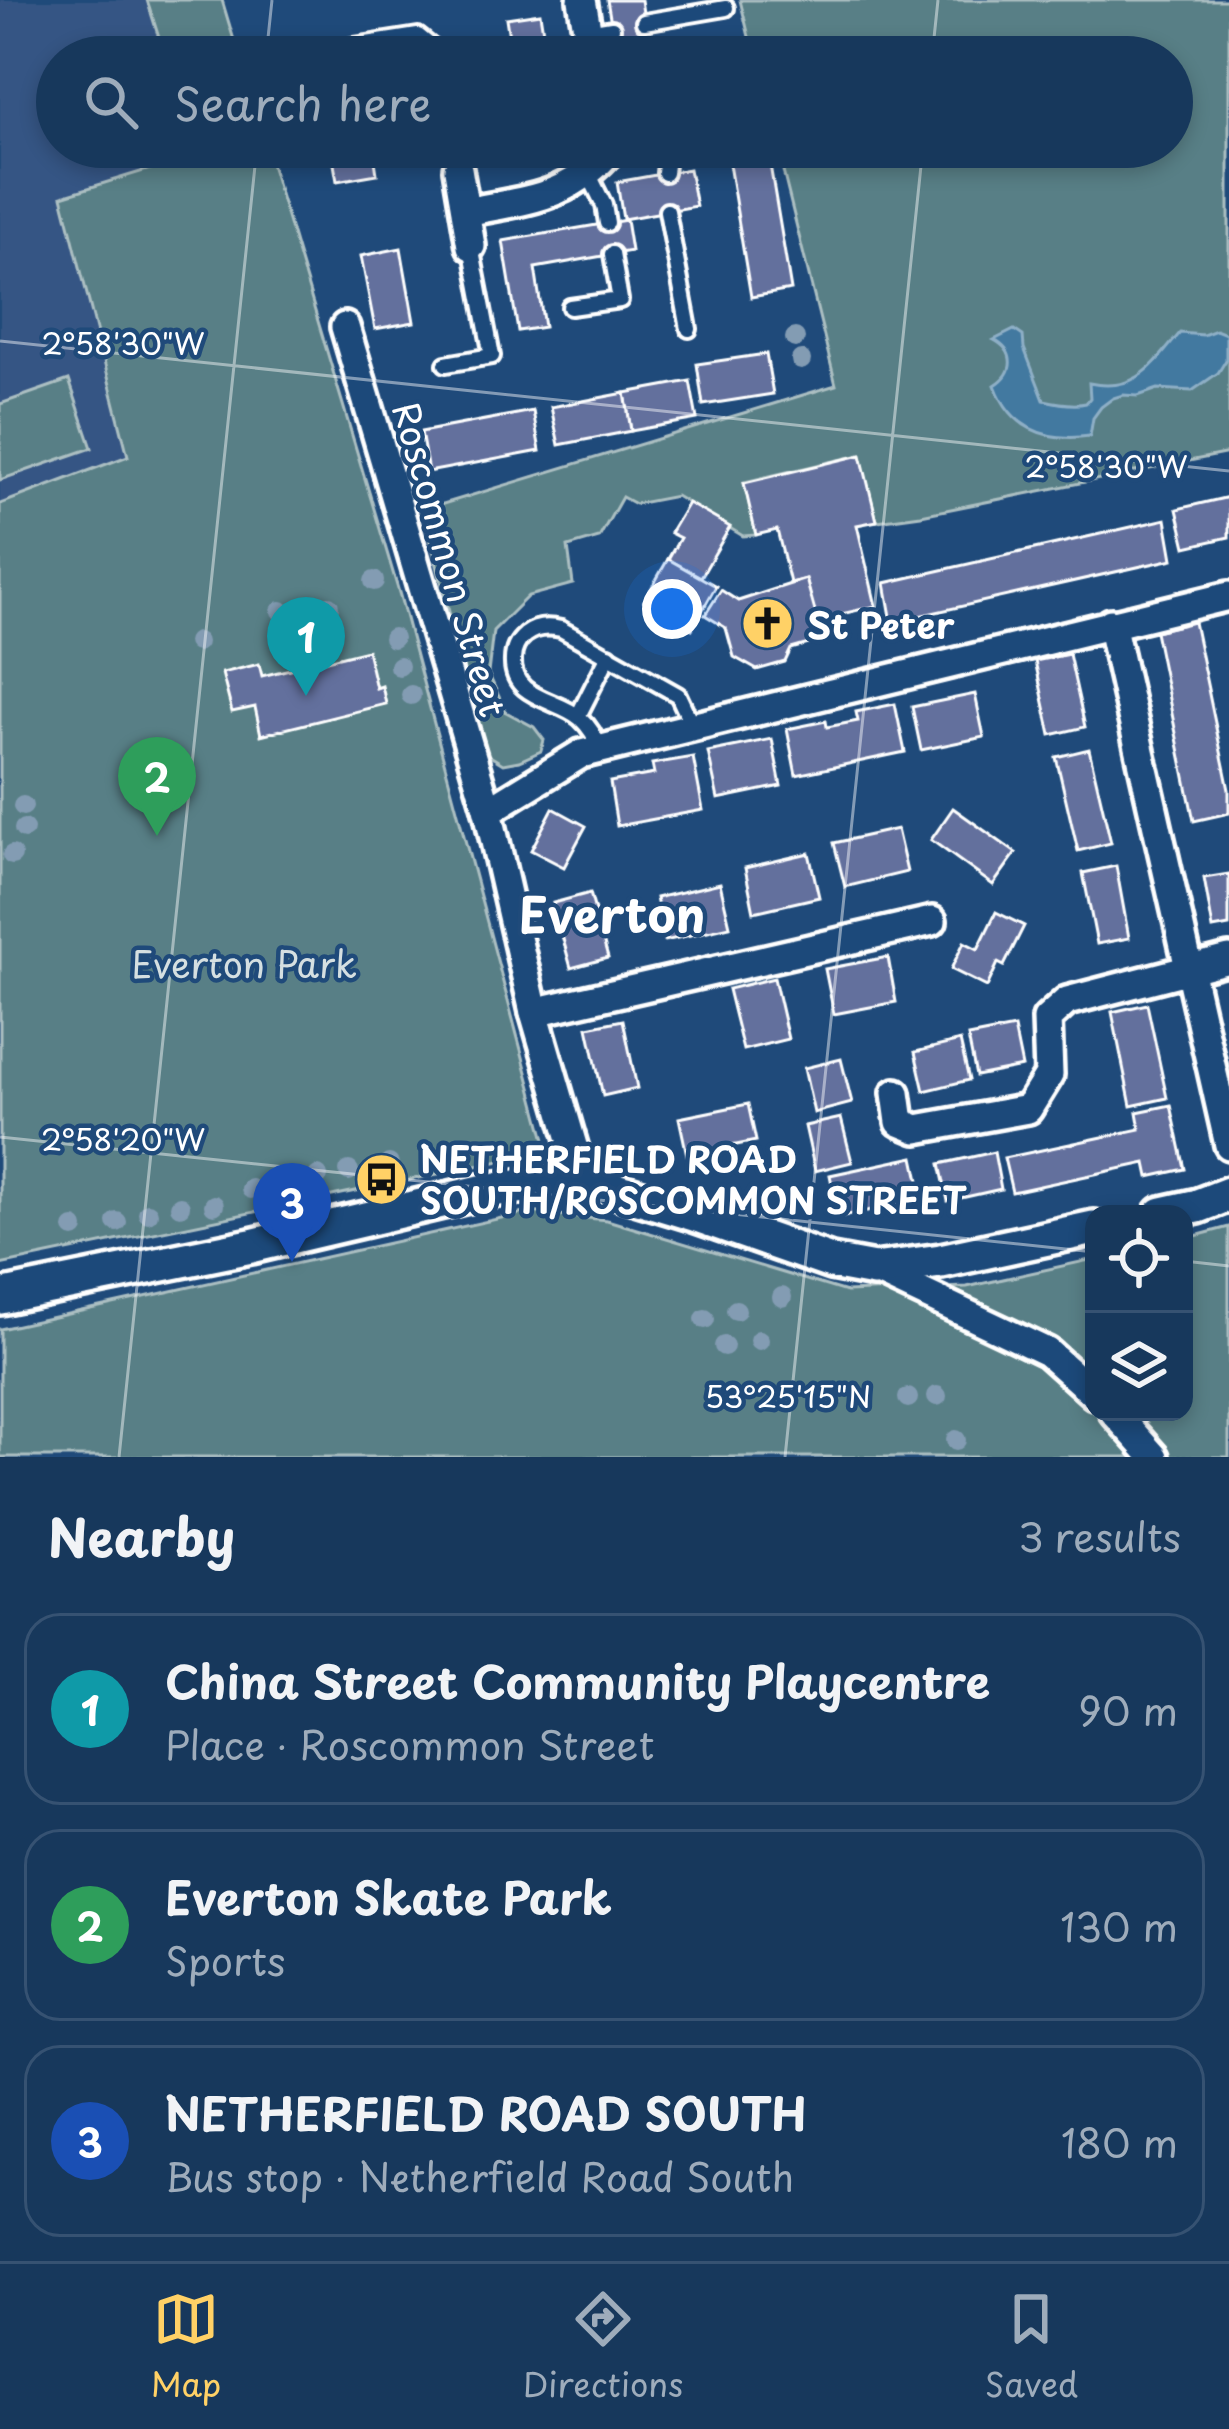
<!DOCTYPE html>
<html lang="en">
<head>
<meta charset="utf-8">
<style>
	body { margin:0; font-family:"Playpen Sans",sans-serif; background:#244365; color:#f1f3f6 }
	.controls { position:absolute; right:36px; bottom:36px; display:grid; overflow:hidden; border-radius:24px; box-shadow:0 6px 18px #0003 }
	.controls button { width:108px; height:108px; display:grid; place-items:center; padding:0; border:0; border-bottom:3px solid #365272; background:#17385c; color:#f1f3f6; font:60px sans-serif }
	.you { position:absolute; left:672px; top:609px; width:42px; height:42px; margin:-30px; border:9px solid #fff; border-radius:50%; background:#1a73e8; box-shadow:0 0 0 18px #1a73e833 }
	.badge { display:grid; place-items:center; width:78px; height:78px; border-radius:50%; background:#ffd166; color:#fff; font-size:39px; font-weight:700 }
	.pin { position:absolute; translate:-50% -99px; filter:drop-shadow(0 3px 6px #0008) }
	.pin::after { content:''; position:absolute; top:63px; width:42px; height:36px; background:inherit; clip-path:polygon(0 0,100% 0,50% 100%) }
	.list { margin:0; padding:0; list-style:none }
	h2 { display:flex; justify-content:space-between; align-items:center; height:156px; margin:0; padding:0 48px; font-size:51px }
	h2 small { font-size:39px; font-weight:400; color:#9eacbb }
	.list li { display:grid; grid-template-columns:78px 1fr auto; gap:36px; align-items:center; box-sizing:border-box; height:192px; margin:0 24px 24px; padding:0 24px; border:3px solid #365272; border-radius:36px }
	.list b { display:block; font-size:45px; white-space:nowrap }
	.list p { margin:0; font-size:39px; white-space:nowrap; color:#9eacbb }
	.list em { font-size:39px; font-style:normal; color:#9eacbb }
	.icon { flex:none; width:66px; height:66px; fill:none; stroke:currentColor; stroke-width:2; stroke-linecap:round; stroke-linejoin:round }
	.map { position:relative; flex:none; width:1229px; height:1457px; overflow:hidden }
	.search { position:absolute; background:#17385c; box-shadow:0 6px 18px #0003; left:36px; right:36px; top:36px; height:132px; display:flex; align-items:center; gap:30px; box-sizing:border-box; padding:0 42px; border-radius:66px; color:#9eacbb; font-size:45px }
	.sheet { height:804px; background:#17385c }
	nav { display:flex; justify-content:space-around; align-items:center; box-sizing:border-box; height:168px; border-top:3px solid #365272; background:#17385c; font-size:33px; color:#9eacbb }
	nav a { display:grid; justify-items:center; gap:6px }
	nav .on { color:#ffd166 }
	.map>svg:first-child { display:block }
	.built { fill:#345584 }
	.green { fill:#587f86; stroke:#acbfc2; stroke-width:3 }
	.water { fill:#4379a0; stroke:#8eafc6; stroke-width:3 }
	.building { fill:#64709d; stroke:#fff; stroke-width:3 }
	.lines { fill:none; stroke-linecap:round; stroke-linejoin:round }
	.service-casing { stroke:#fff; stroke-width:22 }
	.minor-casing { stroke:#fff; stroke-width:36 }
	.tertiary-casing { stroke:#fff; stroke-width:42 }
	.service { stroke:#1f4a7a; stroke-width:14 }
	.minor { stroke:#1f4a7a; stroke-width:27 }
	.tertiary { stroke:#1f4a7a; stroke-width:33 }
	.tree { fill:#839cb3 }
	.ticks { fill:none; stroke:#fff; stroke-width:3; stroke-opacity:0.45 }
	.labels { text-anchor:middle; dominant-baseline:central; stroke-width:9; stroke-linejoin:round; paint-order:stroke }
	.street-label { font-size:36px; fill:#fff; stroke:#1f4a7a }
	.poi-label { font-size:36px; font-weight:bold; fill:#fff; stroke:#1f4a7a; text-anchor:start }
	.park-label { font-size:36px; fill:#d5dfe1; stroke:#1f4a7a }
	.district-label { font-size:48px; font-weight:bold; fill:#fff; stroke:#1f4a7a }
	.ticks-label { font-size:30px; text-anchor:middle; fill:#fff; stroke:#1f4a7a; stroke-width:9; stroke-linejoin:round; paint-order:stroke }
</style>
</head>
<body>
<div class="map">
<svg width="1229" height="1457" viewBox="0 0 1229 1457">
	<rect width="100%" height="100%" fill="#1f4a7a"/>
	<filter id="ink" filterUnits="userSpaceOnUse"><feTurbulence type="fractalNoise" baseFrequency=".00833" numOctaves="2"/><feDisplacementMap in="SourceGraphic" scale="24" xChannelSelector="R" yChannelSelector="G"/><feConvolveMatrix kernelMatrix="1 2 1 2 8 2 1 2 1" color-interpolation-filters="sRGB"/></filter>
	<g filter="url(#ink)">
		<polygon class="built" points="0,0 147,0 165,57 57,57 57,147 194,147 197,154 62,196 128,456 0,504"/>
		<g class="green">
			<polygon points="147,0 222,0 239,57 165,57"/>
			<polygon points="740,0 1229,0 1229,453 921,515 877,521 860,455 744,482 756,535 743,536 676,496 635,504 622,497 599,538 568,547 573,584 528,596 493,631 488,673 506,712 534,727 544,740 541,751 519,761 503,764 485,753 423,510 836,385 777,147 1172,147 1172,57 754,57"/>
			<polygon points="194,147 266,147 400,596 548,1151 0,1265 0,504 128,456 62,196 196,155"/>
			<polygon points="69,380 92,448 0,480 0,404"/>
			<polygon points="529,1212 607,1220 846,1292 967,1287 1094,1259 1094,1412 1184,1412 1184,1239 1229,1227 1229,1457 0,1457 0,1329"/>
		</g>
		<path class="water" d="M1014,330l9,6 1,12 20,52c13,3 29,6 42,3l4,-5 -1,-15c48,10 64,-18 91,-50l23,2 13,-5 10,4v26l-8,13 -26,18 -34,-2 -20,7 -15,-1 -10,3 -12,9 -8,11 -3,18c-44,6 -79,-7 -95,-51 21,-13 20,-34 -1,-45z"/>
		<g class="building">
			<polygon points="607,0 641,0 649,51 659,57 617,57"/>
			<polygon points="540,13 547,57 512,57 506,18"/>
			<polygon points="331,147 373,147 377,174 337,181"/>
			<polygon points="474,147 545,147 477,160"/>
			<polygon points="756,147 767,147 791,290 751,297 727,152"/>
			<polygon points="689,169 696,206 623,219 617,182"/>
			<polygon points="626,220 631,251 535,268 544,327 518,331 503,241"/>
			<polygon points="401,248 414,322 375,329 361,256"/>
			<polygon points="766,354 773,394 703,405 697,364"/>
			<polygon points="690,381 697,419 631,431 625,393"/>
			<polygon points="625,393 631,431 559,445 551,407"/>
			<polygon points="533,411 540,451 428,472 421,432"/>
			<polygon points="861,455 877,521 857,525 876,606 816,620 806,579 790,583 777,530 756,535 744,483"/>
			<polygon points="1229,497 1229,537 1186,547 1177,509"/>
			<polygon points="688,503 730,527 701,577 668,559 680,538 670,533"/>
			<polygon points="1166,519 1173,559 892,622 885,583"/>
			<polygon points="668,559 716,586 692,629 644,601"/>
			<polygon points="806,579 823,640 791,649 785,662 757,670 734,657 726,628 705,615 721,590 738,601"/>
			<polygon points="1194,622 1229,790 1229,813 1194,821 1155,631"/>
			<polygon points="367,650 376,688 382,686 386,704 261,735 255,707 232,712 222,673 259,664 262,676"/>
			<polygon points="1069,654 1085,727 1051,735 1035,661"/>
			<polygon points="975,694 984,737 921,750 912,707"/>
			<polygon points="895,704 905,752 796,775 787,729 826,721 827,727 858,721 856,712"/>
			<polygon points="772,739 781,786 718,799 708,752"/>
			<polygon points="1089,749 1111,843 1078,851 1056,757"/>
			<polygon points="693,757 703,810 617,826 610,782 654,774 652,764"/>
			<polygon points="553,808 586,826 564,867 531,850"/>
			<polygon points="953,808 1016,853 993,885 931,840"/>
			<polygon points="897,829 907,872 845,887 834,843"/>
			<polygon points="809,853 819,897 754,912 745,868"/>
			<polygon points="1116,866 1129,938 1097,944 1083,873"/>
			<polygon points="1229,874 1229,926 1213,929 1204,878"/>
			<polygon points="720,883 730,926 665,941 656,898"/>
			<polygon points="590,893 608,958 571,968 553,903"/>
			<polygon points="996,912 1024,926 1004,966 998,963 987,987 951,969 964,942 978,949"/>
			<polygon points="888,957 896,1002 834,1014 825,969"/>
			<polygon points="774,978 788,1039 743,1050 728,989"/>
			<polygon points="1147,1004 1167,1098 1131,1106 1112,1012"/>
			<polygon points="623,1020 637,1088 603,1096 588,1027"/>
			<polygon points="1014,1028 1022,1067 976,1076 968,1037"/>
			<polygon points="960,1041 969,1080 924,1091 915,1052"/>
			<polygon points="841,1059 852,1103 814,1113 804,1068"/>
			<polygon points="748,1104 756,1141 687,1155 679,1118"/>
			<polygon points="1171,1105 1185,1169 1149,1177 1146,1163 1012,1192 1004,1158 1140,1129 1137,1112"/>
			<polygon points="841,1118 852,1162 815,1171 805,1126"/>
			<polygon points="994,1152 1001,1189 948,1201 940,1164"/>
			<polygon points="914,1157 923,1199 839,1217 830,1175"/>
		</g>
		<g class="lines">
			<defs>
				<g id="service">
					<polyline points="644,22 726,8"/>
					<polyline points="588,32 612,28"/>
					<polyline points="341,48 418,36 439,53 439,57"/>
					<polyline points="588,173 604,205 607,223"/>
					<polyline points="665,173 668,147"/>
					<polyline points="667,211 689,329"/>
					<polyline points="570,307 620,300 612,254"/>
					<polyline points="446,364 492,356 471,246"/>
					<polyline points="578,716 609,655"/>
					<path d="M600,750c-4,-13 -10,-23 -20,-32 -22,-19 -69,-19 -67,-58 0,-10 5,-19 12,-25 11,-9 23,-9 36,-6l117,66 15,32"/>
				</g>
				<g id="minor">
					<polyline points="582,0 592,57"/>
					<polyline points="458,169 471,246"/>
					<path d="M466,212c62,-13 104,-13 147,-65"/>
					<polyline points="345,327 488,811 534,1012 583,1180"/>
					<polyline points="1111,623 1229,1145"/>
					<polyline points="488,811 581,754 1229,596"/>
					<polyline points="534,1012 932,921"/>
					<polyline points="896,1093 900,1122 917,1129 1028,1109 1049,1075 1047,1019 1067,1001 1229,959"/>
					<polyline points="874,1270 1047,1352 1094,1394"/>
					<polyline points="1114,1412 1154,1457"/>
				</g>
				<g id="tertiary">
					<polyline points="1162,1214 1198,1206 1229,1194"/>
					<polyline points="0,1297 251,1246 489,1190 583,1180 694,1214 831,1262 874,1270 941,1261 1094,1228"/>
				</g>
			</defs>
			<use href="#service" class="service-casing"/>
			<use href="#minor" class="minor-casing"/>
			<use href="#tertiary" class="tertiary-casing"/>
			<use href="#service" class="service"/>
			<use href="#minor" class="minor"/>
			<use href="#tertiary" class="tertiary"/>
		</g>
		<g class="tree">
			<circle cx="795" cy="338" r="10"/>
			<circle cx="801" cy="360" r="10"/>
			<circle cx="374" cy="581" r="10"/>
			<circle cx="329" cy="606" r="10"/>
			<circle cx="281" cy="611" r="10"/>
			<circle cx="393" cy="638" r="10"/>
			<circle cx="197" cy="642" r="10"/>
			<circle cx="399" cy="666" r="10"/>
			<circle cx="411" cy="695" r="10"/>
			<circle cx="23" cy="806" r="10"/>
			<circle cx="24" cy="829" r="10"/>
			<circle cx="12" cy="855" r="10"/>
			<circle cx="389" cy="1164" r="10"/>
			<circle cx="349" cy="1171" r="10"/>
			<circle cx="318" cy="1176" r="10"/>
			<circle cx="285" cy="1184" r="10"/>
			<circle cx="251" cy="1189" r="10"/>
			<circle cx="214" cy="1205" r="10"/>
			<circle cx="180" cy="1206" r="10"/>
			<circle cx="148" cy="1213" r="10"/>
			<circle cx="117" cy="1222" r="10"/>
			<circle cx="74" cy="1228" r="10"/>
			<circle cx="782" cy="1297" r="10"/>
			<circle cx="736" cy="1310" r="10"/>
			<circle cx="705" cy="1319" r="10"/>
			<circle cx="759" cy="1340" r="10"/>
			<circle cx="724" cy="1346" r="10"/>
			<circle cx="937" cy="1396" r="10"/>
			<circle cx="908" cy="1398" r="10"/>
			<circle cx="956" cy="1440" r="10"/>
		</g>
	</g>
	<path class="ticks" d="M266,57l6,-57M932,57l6,-57M0,341l1229,130M0,1137l1094,115M1184,1261l45,5M119,1457l138,-1310M785,1457l138,-1310"/>
	<defs>
		<symbol id="church-disc" viewBox="-11 -11 22 22"><circle r="9.5" fill="#ffd166" stroke="#1f4a7a"/><path d="M-1.2-6h2.4v3.5h3.3v2.4h-3.3V6h-2.4V-.1h-3.3v-2.4h3.3Z" fill="#111"/></symbol>
		<symbol id="bus-disc" viewBox="-11 -11 22 22"><circle r="9.5" fill="#ffd166" stroke="#1f4a7a"/><path d="M-5-6H5V4H4V6H2V4H-2V6H-4V4H-5ZM-3.5-4V0h7V-4ZM-3.5 1.2v1.5H-2V1.2ZM2 1.2v1.5H3.5V1.2Z" fill="#111"/></symbol>
	</defs>
	<g fill-rule="evenodd">
		<use href="#church-disc" x="738" y="594" width="59" height="59"/>
		<use href="#bus-disc" x="352" y="1150" width="59" height="59"/>
	</g>
	<g class="labels">
		<g class="street-label">
			<text transform="translate(451 559) rotate(74)">Roscommon Street</text>
		</g>
		<g class="poi-label">
			<text x="807" y="624">St Peter</text>
			<text x="420" y="1158">NETHERFIELD ROAD<tspan x="420" dy="41">SOUTH/ROSCOMMON STREET</tspan></text>
		</g>
		<g class="park-label">
			<text x="244" y="963">Everton Park</text>
		</g>
		<g class="district-label">
			<text x="612" y="913">Everton</text>
		</g>
	</g>
	<g class="ticks-label">
		<text x="123" y="355">2°58'30"W</text>
		<text x="1106" y="478">2°58'30"W</text>
		<text x="123" y="1151">2°58'20"W</text>
		<text x="788" y="1408">53°25'15"N</text>
	</g>
</svg>
<div class="controls">
<button><svg class="icon" aria-label="locate" viewBox="0 0 24 24"><circle cx="12" cy="12" r="6"/><path d="M12 2v4M12 18v4M2 12h4M18 12h4"/></svg></button>
<button><svg class="icon" aria-label="layers" viewBox="0 0 24 24"><path d="M12 4l9 5-9 5-9-5zM3 14l9 5 9-5"/></svg></button>
</div>
<div class="you"></div>
<div class="pin badge" style="left:306px;top:696px;background:#0f9aa8">1</div>
<div class="pin badge" style="left:157px;top:836px;background:#2e9e5b">2</div>
<div class="pin badge" style="left:292px;top:1262px;background:#1a4fb4">3</div>
<div class="search"><svg class="icon" aria-label="search" viewBox="0 0 24 24"><circle cx="10" cy="10" r="6"/><path d="M15 15l6 6"/></svg>Search here</div>
</div>
<section class="sheet">
<h2>Nearby<small>3 results</small></h2>
<ul class="list">
<li><span class="badge" style="background:#0f9aa8">1</span><div><b>China Street Community Playcentre</b><p>Place · Roscommon Street</p></div><em>90 m</em></li>
<li><span class="badge" style="background:#2e9e5b">2</span><div><b>Everton Skate Park</b><p>Sports</p></div><em>130 m</em></li>
<li><span class="badge" style="background:#1a4fb4">3</span><div><b>NETHERFIELD ROAD SOUTH</b><p>Bus stop · Netherfield Road South</p></div><em>180 m</em></li>
</ul>
</section>
<nav>
<a class="on"><svg class="icon" aria-label="map" viewBox="0 0 24 24"><path d="M3 6l6-2 6 2 6-2v14l-6 2-6-2-6 2zM9 4v14M15 6v14"/></svg>Map</a>
<a><svg class="icon" aria-label="directions" viewBox="0 0 24 24"><path d="M12 3l9 9-9 9-9-9zM9 14v-3h6M13 9l2 2-2 2"/></svg>Directions</a>
<a><svg class="icon" aria-label="saved" viewBox="0 0 24 24"><path d="M7 4h10v16l-5-4-5 4z"/></svg>Saved</a>
</nav>
</body>
</html>
